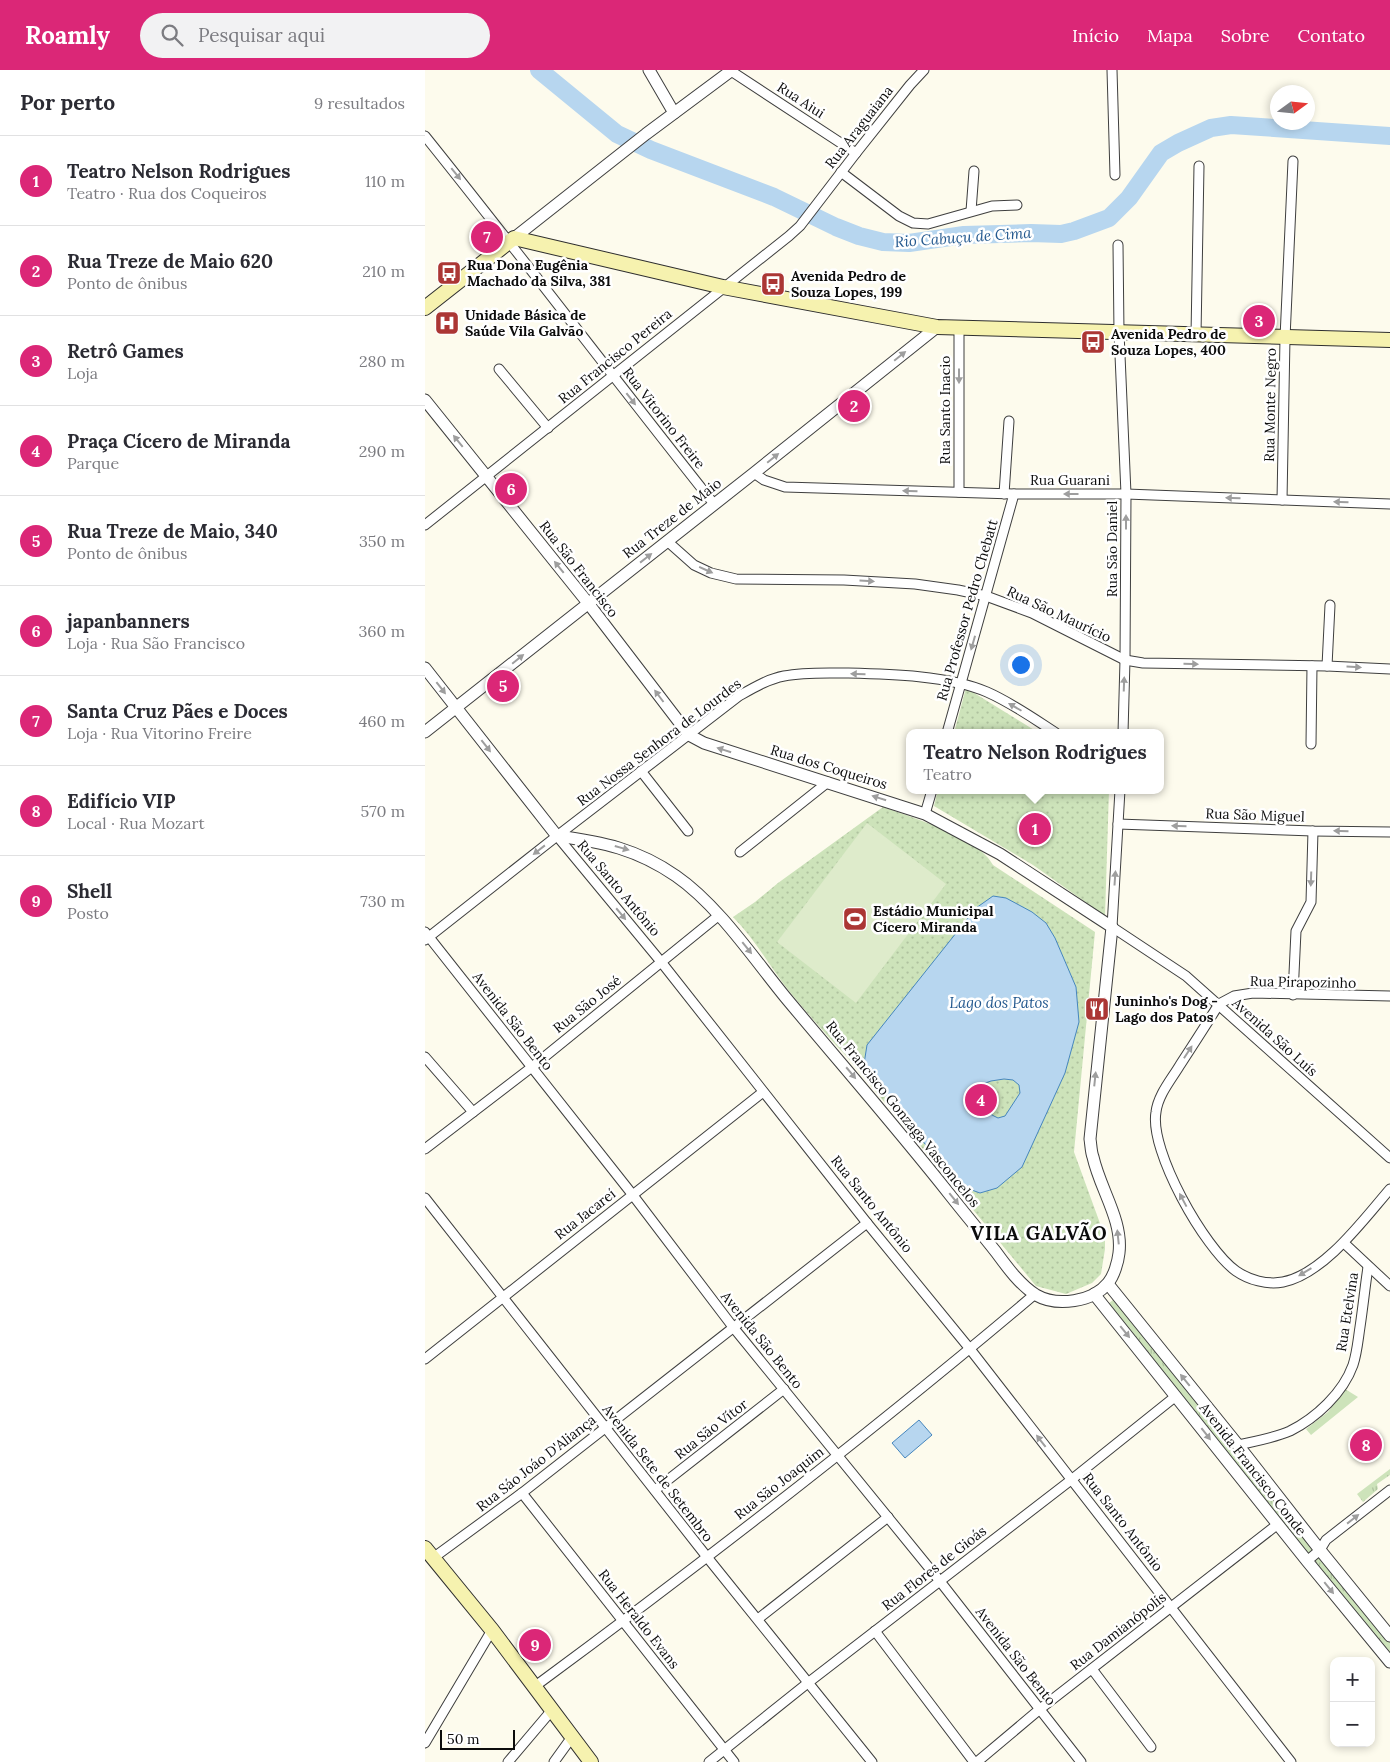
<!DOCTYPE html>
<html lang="pt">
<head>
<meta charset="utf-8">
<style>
	body { margin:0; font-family:Lora,serif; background:#f2f2f3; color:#2b2b33 }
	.controls { position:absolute; right:15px; bottom:15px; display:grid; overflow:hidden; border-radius:10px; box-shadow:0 2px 8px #0003 }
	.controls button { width:45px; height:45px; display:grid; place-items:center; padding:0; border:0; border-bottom:1px solid #e1e1e2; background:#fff; color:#2b2b33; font:25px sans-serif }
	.compass { position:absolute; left:845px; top:15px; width:45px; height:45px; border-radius:50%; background:#fff; box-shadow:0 2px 8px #0003; rotate:75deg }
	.scale { position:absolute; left:15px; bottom:12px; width:75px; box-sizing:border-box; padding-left:5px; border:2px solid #0c0c0c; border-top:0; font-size:14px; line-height:18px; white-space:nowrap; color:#0c0c0c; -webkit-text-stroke:4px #fff; paint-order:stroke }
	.you { position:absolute; left:595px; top:594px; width:18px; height:18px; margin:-12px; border:4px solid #fff; border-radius:50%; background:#1a73e8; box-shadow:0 0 0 8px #1a73e833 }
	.badge { display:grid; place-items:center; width:32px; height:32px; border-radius:50%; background:#db2777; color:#fff; font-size:16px; font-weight:700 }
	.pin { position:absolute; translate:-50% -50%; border:2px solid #fff; box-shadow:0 1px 5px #0006 }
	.popup { position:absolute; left:481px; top:659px; width:258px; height:65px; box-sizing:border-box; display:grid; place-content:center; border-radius:10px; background:#fff; filter:drop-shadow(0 1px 4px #0005); font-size:16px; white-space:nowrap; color:#7c7c81 }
	.popup b { font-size:19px; color:#2b2b33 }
	.popup::after { content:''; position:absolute; left:50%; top:100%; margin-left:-10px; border:10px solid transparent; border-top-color:#fff }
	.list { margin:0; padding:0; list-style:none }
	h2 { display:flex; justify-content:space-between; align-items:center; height:65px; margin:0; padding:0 20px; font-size:21px }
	h2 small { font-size:16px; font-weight:400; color:#7c7c81 }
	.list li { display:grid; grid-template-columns:32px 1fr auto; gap:15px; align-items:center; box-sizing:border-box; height:90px; padding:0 20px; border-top:1px solid #e1e1e2 }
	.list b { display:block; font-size:19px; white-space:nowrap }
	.list p { margin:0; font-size:16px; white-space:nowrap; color:#7c7c81 }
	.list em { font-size:16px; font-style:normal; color:#7c7c81 }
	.icon { flex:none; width:28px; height:28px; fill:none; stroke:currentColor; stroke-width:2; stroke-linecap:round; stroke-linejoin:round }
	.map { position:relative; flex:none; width:965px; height:1692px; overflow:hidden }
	header { display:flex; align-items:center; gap:30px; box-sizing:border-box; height:70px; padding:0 25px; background:#db2777; color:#fff }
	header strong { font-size:24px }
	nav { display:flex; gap:28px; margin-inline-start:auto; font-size:18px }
	.search { width:350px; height:45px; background:#f2f2f3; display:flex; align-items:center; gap:12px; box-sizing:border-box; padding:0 18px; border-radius:28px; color:#7c7c81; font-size:19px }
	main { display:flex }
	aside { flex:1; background:#fff }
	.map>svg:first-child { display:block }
	.grass { fill:url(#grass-tufts) }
	.park { fill:url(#park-dots) }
	.pitch { fill:#deebcb }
	.water { fill:#b7d6ef; stroke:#4686bd; fill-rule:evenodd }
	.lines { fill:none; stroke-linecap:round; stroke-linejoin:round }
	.river { stroke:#b7d6ef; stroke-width:18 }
	.minor-casing { stroke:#3f3f3f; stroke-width:11 }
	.tertiary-casing { stroke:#3f3f3f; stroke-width:13 }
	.secondary-casing { stroke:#2e2e2e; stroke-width:16 }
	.minor { stroke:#fff; stroke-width:9 }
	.tertiary { stroke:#fff; stroke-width:11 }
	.secondary { stroke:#f6f2af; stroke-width:14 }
	.oneway { fill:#9e9e9e }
	.labels { text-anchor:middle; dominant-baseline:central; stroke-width:5; stroke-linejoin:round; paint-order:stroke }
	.street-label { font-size:14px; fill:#0c0c0c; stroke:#fff }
	.poi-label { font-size:14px; font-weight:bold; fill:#0c0c0c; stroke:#fff; text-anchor:start }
	.water-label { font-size:15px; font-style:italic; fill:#24598f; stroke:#fff }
	.district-label { font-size:19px; font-weight:bold; letter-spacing:1px; fill:#0c0c0c; stroke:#fff }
</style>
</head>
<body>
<header>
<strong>Roamly</strong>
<div class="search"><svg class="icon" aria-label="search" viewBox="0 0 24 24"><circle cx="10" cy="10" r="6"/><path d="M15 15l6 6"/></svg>Pesquisar aqui</div>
<nav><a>Início</a><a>Mapa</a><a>Sobre</a><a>Contato</a></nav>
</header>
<main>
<aside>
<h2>Por perto<small>9 resultados</small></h2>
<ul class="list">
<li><span class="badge">1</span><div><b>Teatro Nelson Rodrigues</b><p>Teatro · Rua dos Coqueiros</p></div><em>110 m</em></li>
<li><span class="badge">2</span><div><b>Rua Treze de Maio 620</b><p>Ponto de ônibus</p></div><em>210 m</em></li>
<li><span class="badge">3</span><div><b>Retrô Games</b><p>Loja</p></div><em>280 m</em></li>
<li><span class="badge">4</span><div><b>Praça Cícero de Miranda</b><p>Parque</p></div><em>290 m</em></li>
<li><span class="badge">5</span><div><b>Rua Treze de Maio, 340</b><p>Ponto de ônibus</p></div><em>350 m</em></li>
<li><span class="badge">6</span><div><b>japanbanners</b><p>Loja · Rua São Francisco</p></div><em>360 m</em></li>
<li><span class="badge">7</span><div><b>Santa Cruz Pães e Doces</b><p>Loja · Rua Vitorino Freire</p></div><em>460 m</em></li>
<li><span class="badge">8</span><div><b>Edifício VIP</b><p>Local · Rua Mozart</p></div><em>570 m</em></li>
<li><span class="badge">9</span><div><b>Shell</b><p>Posto</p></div><em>730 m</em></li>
</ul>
</aside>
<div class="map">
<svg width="965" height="1692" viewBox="0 0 965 1692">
	<defs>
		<pattern id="grass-tufts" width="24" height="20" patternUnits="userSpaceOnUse" patternTransform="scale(1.25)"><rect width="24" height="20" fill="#cde3ba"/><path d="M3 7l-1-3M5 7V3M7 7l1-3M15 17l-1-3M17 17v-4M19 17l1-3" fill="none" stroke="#afc29f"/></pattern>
		<pattern id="park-dots" width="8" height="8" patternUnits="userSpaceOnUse" patternTransform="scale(1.25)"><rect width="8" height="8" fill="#cde3ba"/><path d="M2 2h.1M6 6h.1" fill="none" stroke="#afc29f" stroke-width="1.8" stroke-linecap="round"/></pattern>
	</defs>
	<rect width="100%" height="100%" fill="#fdfbed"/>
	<g class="grass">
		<polygon points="689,1229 965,1572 965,1586 682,1235"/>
		<polygon points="920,1319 933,1327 886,1365 881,1359 903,1342"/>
		<polygon points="965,1399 965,1405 952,1414 953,1419 938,1432 932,1424"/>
	</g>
	<g class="park">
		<polygon points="541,618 614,663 529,663"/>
		<polygon points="513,720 684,720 680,846 608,795 509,736"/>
		<path d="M458,737c28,10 97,31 110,58l102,67 -21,220 31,85v12l-4,25 -9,9 -26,11 -30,-8 -188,-228c-21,-22 -40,-44 -59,-67 -19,-24 -34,-52 -56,-74l22,-15 23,-19z"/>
	</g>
	<polygon class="pitch" points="442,753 521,814 431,933 352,872"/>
	<g class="water">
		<path d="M568,826l13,2 26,14 14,11 9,15 21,49 3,35 -14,51 -43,94 -25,21 -17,5 -22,-8 -86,-107 -8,-14 3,-19 109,-137zM579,1009l9,1 6,5 1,8 -15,23 -7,2c-11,-5 -18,-11 -25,-21l4,-11 14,-5z"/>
		<polygon points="494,1350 507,1365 480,1388 467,1373"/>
	</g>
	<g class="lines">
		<polyline class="river" points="114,0 192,64 226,80 349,127 411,157 434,166 458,172 484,173 539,165 606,163 636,164 649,161 684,148 704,128 736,83 753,73 786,58 806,55 965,66"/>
		<defs>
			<g id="minor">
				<polyline points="687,0 690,105"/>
				<polyline points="306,1 431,83"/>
				<path d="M0,66c98,122 192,246 289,368"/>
				<polyline points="416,102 474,146 488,153 503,154 567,136 592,135"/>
				<polyline points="546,141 549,101"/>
				<polyline points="693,175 694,262 701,424 700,590 698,663"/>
				<polyline points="534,257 534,422"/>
				<polyline points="771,265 774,96"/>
				<polyline points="74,299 123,358"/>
				<polyline points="329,403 339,410 360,417 589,424 701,424 965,434"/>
				<polyline points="579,424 584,351"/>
				<polyline points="857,430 860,268 868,91"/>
				<polyline points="0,455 364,166 375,156 431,83 485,15 499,0"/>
				<polyline points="242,471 269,495 286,503 311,509 419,510 490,514 533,520 561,526 607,543 700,590 718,593 902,596 965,599"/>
				<polyline points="902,596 905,535"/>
				<polyline points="522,663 589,424"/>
				<polyline points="886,674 887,596"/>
				<polyline points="216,701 263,761"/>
				<polyline points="695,720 687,857 761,906 965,1088"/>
				<polyline points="500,744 507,720"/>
				<polyline points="693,754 888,761 965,762"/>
				<polyline points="132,766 237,893 442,1153 545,1279 866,1692"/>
				<polyline points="315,782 403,712"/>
				<polyline points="0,862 207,1124 308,1257 514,1510 656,1692"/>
				<path d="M0,870l132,-104 182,-140c14,-8 29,-17 45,-20 20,-4 40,-3 61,-3 42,1 103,2 142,19 25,11 46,26 69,41"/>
				<polyline points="868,925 871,861 886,832 888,761"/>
				<path d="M965,926l-137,-3 -19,3 -15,8c-13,21 -26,41 -39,61 -9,15 -22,30 -24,47 -7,39 49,137 80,159 13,9 31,14 47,11 41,-8 81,-63 107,-93"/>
				<polyline points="0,987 48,1042"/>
				<polyline points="0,1079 107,997 293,846"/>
				<polyline points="0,1128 282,1487 447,1692"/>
				<polyline points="919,1173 965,1216"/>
				<polyline points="0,1289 338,1022"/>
				<path d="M813,1375c18,-4 36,-7 52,-14 26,-13 53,-38 63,-66 4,-12 5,-25 7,-38 3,-20 5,-40 8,-60"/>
				<polyline points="230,1420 359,1319"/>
				<polyline points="97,1423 309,1692"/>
				<polyline points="8,1488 97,1423 442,1153"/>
				<polyline points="882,1491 895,1480 901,1470 965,1420"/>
				<polyline points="333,1549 463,1447"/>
				<polyline points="450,1561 549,1692"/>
				<polyline points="667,1599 726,1677"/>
				<path d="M109,1617c171,-126 339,-256 501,-393"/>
				<polyline points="0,1673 67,1560"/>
				<polyline points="83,1692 127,1640"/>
				<polyline points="129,1692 147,1667"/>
				<polyline points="284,1692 384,1612 646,1410 751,1326"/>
				<polyline points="552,1692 615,1639 853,1454"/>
			</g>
			<g id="tertiary">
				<polyline points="224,0 249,43"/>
				<polyline points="89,168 221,64 307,0"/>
				<path d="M0,330l163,203 101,132 15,8 221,71 75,40 112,73 -22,212c1,6 1,13 3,18 7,32 30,63 26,96 -1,9 -5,23 -11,30 -15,19 -51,24 -72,12 -16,-10 -29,-28 -40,-43 -15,-19 -31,-38 -46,-57 -53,-67 -109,-131 -164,-197 -32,-39 -68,-93 -110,-122 -39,-27 -73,-34 -119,-40l-132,-168"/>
				<polyline points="0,662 329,403 512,257"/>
				<polyline points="683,1214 813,1375 895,1480 965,1566"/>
				<polyline points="669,1224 882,1491 965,1592"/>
			</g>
			<g id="secondary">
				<polyline points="0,238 89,168 298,217 512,257 965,270"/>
				<polyline points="0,1478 67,1560 166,1692"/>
			</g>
		</defs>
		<use href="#minor" class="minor-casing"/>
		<use href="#tertiary" class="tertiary-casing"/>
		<use href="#secondary" class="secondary-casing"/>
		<use href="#minor" class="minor"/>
		<use href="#tertiary" class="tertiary"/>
		<use href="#secondary" class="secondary"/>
	</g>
	<defs><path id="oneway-solid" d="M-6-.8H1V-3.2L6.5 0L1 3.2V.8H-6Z" transform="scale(1.25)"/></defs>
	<g class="oneway">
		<use href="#oneway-solid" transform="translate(31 104) rotate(51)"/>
		<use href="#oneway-solid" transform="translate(475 286) rotate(-39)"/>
		<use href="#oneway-solid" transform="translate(534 306) rotate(90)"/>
		<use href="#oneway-solid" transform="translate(206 329) rotate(52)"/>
		<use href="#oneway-solid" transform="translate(33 371) rotate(-129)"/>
		<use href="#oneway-solid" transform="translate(348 388) rotate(-39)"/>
		<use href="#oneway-solid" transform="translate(485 421) rotate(-178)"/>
		<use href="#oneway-solid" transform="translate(646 424) rotate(-180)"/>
		<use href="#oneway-solid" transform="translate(808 428) rotate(-178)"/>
		<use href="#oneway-solid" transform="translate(916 432) rotate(-178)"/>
		<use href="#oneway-solid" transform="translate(701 452) rotate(-90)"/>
		<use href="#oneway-solid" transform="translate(221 488) rotate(-38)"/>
		<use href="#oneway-solid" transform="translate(134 497) rotate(-129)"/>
		<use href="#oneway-solid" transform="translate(281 500) rotate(24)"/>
		<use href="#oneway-solid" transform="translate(442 511) rotate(3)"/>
		<use href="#oneway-solid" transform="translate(548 573) rotate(106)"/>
		<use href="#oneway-solid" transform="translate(93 589) rotate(-39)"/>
		<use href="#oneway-solid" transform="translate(766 594) rotate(1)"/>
		<use href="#oneway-solid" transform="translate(929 597) rotate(3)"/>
		<use href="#oneway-solid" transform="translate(433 604) rotate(-179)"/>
		<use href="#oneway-solid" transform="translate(699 614) rotate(-88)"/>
		<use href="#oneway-solid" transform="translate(16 618) rotate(52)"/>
		<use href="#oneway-solid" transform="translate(234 626) rotate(-127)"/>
		<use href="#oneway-solid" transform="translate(590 637) rotate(-150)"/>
		<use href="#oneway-solid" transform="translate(61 676) rotate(52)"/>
		<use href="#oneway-solid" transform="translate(299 680) rotate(-162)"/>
		<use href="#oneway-solid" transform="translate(454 728) rotate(-162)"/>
		<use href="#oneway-solid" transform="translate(754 756) rotate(-178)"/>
		<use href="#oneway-solid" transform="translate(916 761) rotate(-179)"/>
		<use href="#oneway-solid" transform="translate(197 778) rotate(16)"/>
		<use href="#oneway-solid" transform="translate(114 780) rotate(142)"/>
		<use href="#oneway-solid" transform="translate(690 808) rotate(-86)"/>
		<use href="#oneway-solid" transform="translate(886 809) rotate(92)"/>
		<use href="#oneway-solid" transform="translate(196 844) rotate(50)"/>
		<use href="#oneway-solid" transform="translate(322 878) rotate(51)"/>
		<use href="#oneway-solid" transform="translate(763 982) rotate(-57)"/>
		<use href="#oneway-solid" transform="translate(426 1003) rotate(50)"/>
		<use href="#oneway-solid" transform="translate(670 1009) rotate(-84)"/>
		<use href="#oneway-solid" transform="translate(529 1129) rotate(51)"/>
		<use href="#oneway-solid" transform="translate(758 1130) rotate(-118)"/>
		<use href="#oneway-solid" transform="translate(693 1167) rotate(-96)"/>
		<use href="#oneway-solid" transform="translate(880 1202) rotate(149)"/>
		<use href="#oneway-solid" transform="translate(700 1262) rotate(51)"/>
		<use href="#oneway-solid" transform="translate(760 1310) rotate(-129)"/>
		<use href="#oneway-solid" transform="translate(781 1364) rotate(52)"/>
		<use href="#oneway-solid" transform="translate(616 1371) rotate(-128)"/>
		<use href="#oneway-solid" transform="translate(928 1449) rotate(-38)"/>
		<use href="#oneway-solid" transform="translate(904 1518) rotate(51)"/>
	</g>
	<defs>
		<symbol id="bus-square" viewBox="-11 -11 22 22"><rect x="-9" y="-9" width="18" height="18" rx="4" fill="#ab3634" stroke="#fff"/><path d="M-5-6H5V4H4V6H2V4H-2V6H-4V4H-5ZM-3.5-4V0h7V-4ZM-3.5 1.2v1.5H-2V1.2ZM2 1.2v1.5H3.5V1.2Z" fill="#fff"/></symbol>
		<symbol id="hospital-square" viewBox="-11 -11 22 22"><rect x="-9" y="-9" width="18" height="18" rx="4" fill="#ab3634" stroke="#fff"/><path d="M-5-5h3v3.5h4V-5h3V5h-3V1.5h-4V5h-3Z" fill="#fff"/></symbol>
		<symbol id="stadium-square" viewBox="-11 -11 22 22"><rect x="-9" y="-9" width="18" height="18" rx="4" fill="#ab3634" stroke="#fff"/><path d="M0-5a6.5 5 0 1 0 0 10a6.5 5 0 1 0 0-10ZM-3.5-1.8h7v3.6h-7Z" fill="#fff"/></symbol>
		<symbol id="restaurant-square" viewBox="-11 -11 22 22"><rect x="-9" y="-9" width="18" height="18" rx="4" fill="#ab3634" stroke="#fff"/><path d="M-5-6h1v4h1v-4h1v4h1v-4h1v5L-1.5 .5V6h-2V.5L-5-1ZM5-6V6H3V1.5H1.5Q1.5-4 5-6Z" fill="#fff"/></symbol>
	</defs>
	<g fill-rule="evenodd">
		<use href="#bus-square" x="10" y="189" width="28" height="28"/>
		<use href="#bus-square" x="334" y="200" width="28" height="28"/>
		<use href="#hospital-square" x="8" y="239" width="28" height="28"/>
		<use href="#bus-square" x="654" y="258" width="28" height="28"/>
		<use href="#stadium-square" x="416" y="835" width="28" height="28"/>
		<use href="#restaurant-square" x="658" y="925" width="28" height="28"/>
	</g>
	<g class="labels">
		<g class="street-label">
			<text transform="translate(376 30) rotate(33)">Rua Aiui</text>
			<text transform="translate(434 57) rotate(-52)">Rua Araguaiana</text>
			<text transform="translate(190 286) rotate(-39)">Rua Francisco Pereira</text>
			<text transform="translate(845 335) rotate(-89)">Rua Monte Negro</text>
			<text transform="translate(520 340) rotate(-90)">Rua Santo Inacio</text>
			<text transform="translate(239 348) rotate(52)">Rua Vitorino Freire</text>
			<text x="645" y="410">Rua Guarani</text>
			<text transform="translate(247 448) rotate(-38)">Rua Treze de Maio</text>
			<text transform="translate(687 479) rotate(-90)">Rua São Daniel</text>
			<text transform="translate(154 499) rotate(52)">Rua São Francisco</text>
			<text transform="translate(542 540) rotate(-74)">Rua Professor Pedro Chebatt</text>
			<text transform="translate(634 544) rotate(25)">Rua São Maurício</text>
			<text transform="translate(234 672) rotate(-37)">Rua Nossa Senhora de Lourdes</text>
			<text transform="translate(404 697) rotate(17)">Rua dos Coqueiros</text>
			<text transform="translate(830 745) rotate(2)">Rua São Miguel</text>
			<text transform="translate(194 818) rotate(50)">Rua Santo Antônio</text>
			<text transform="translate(878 912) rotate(1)">Rua Pirapozinho</text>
			<text transform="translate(162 934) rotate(-39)">Rua São José</text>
			<text transform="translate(88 951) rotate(52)">Avenida São Bento</text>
			<text transform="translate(850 967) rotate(42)">Avenida São Luís</text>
			<text transform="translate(478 1044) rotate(51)">Rua Francisco Gonzaga Vasconcelos</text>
			<text transform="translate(447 1134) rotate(51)">Rua Santo Antônio</text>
			<text transform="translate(160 1144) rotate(-38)">Rua Jacareí</text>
			<text transform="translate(922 1242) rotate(-81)">Rua Etelvina</text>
			<text transform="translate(337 1270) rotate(51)">Avenida São Bento</text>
			<text transform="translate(286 1359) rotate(-38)">Rua São Vítor</text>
			<text transform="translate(111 1393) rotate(-38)">Rua Sáo Joáo D'Aliança</text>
			<text transform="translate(828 1399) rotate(52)">Avenida Francisco Conde</text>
			<text transform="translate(233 1403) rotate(52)">Avenida Sete de Setembro</text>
			<text transform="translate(354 1413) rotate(-38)">Rua São Joaquim</text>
			<text transform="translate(698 1452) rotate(52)">Rua Santo Antônio</text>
			<text transform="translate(509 1498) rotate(-38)">Rua Flores de Gioás</text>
			<text transform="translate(214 1549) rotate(52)">Rua Heraldo Evans</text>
			<text transform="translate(693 1561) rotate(-38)">Rua Damianópolis</text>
			<text transform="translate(591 1586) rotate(52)">Avenida São Bento</text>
		</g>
		<g class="poi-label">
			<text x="42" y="195">Rua Dona Eugênia<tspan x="42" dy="16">Machado da Silva, 381</tspan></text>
			<text x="366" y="206">Avenida Pedro de<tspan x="366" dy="16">Souza Lopes, 199</tspan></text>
			<text x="40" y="245">Unidade Básica de<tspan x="40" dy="16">Saúde Vila Galvão</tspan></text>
			<text x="686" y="264">Avenida Pedro de<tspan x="686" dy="16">Souza Lopes, 400</tspan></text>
			<text x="448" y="841">Estádio Municipal<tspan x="448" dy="16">Cícero Miranda</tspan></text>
			<text x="690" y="931">Juninho's Dog -<tspan x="690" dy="16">Lago dos Patos</tspan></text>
		</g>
		<g class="water-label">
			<text transform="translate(538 167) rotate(-4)">Rio Cabuçu de Cima</text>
			<text x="574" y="932">Lago dos Patos</text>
		</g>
		<g class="district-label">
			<text x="614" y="1163">VILA GALVÃO</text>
		</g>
	</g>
</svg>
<div class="controls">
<button>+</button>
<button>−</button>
</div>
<svg class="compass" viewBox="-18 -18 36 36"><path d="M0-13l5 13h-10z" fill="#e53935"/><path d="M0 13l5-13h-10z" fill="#7c7c81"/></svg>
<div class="scale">50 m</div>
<div class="you"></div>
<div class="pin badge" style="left:610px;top:759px">1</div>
<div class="popup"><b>Teatro Nelson Rodrigues</b>Teatro</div>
<div class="pin badge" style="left:429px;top:336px">2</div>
<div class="pin badge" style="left:834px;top:251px">3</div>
<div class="pin badge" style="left:556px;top:1030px">4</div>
<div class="pin badge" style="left:78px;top:616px">5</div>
<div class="pin badge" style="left:86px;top:419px">6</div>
<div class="pin badge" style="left:62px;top:167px">7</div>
<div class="pin badge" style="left:941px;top:1375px">8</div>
<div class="pin badge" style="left:110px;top:1575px">9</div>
</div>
</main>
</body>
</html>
